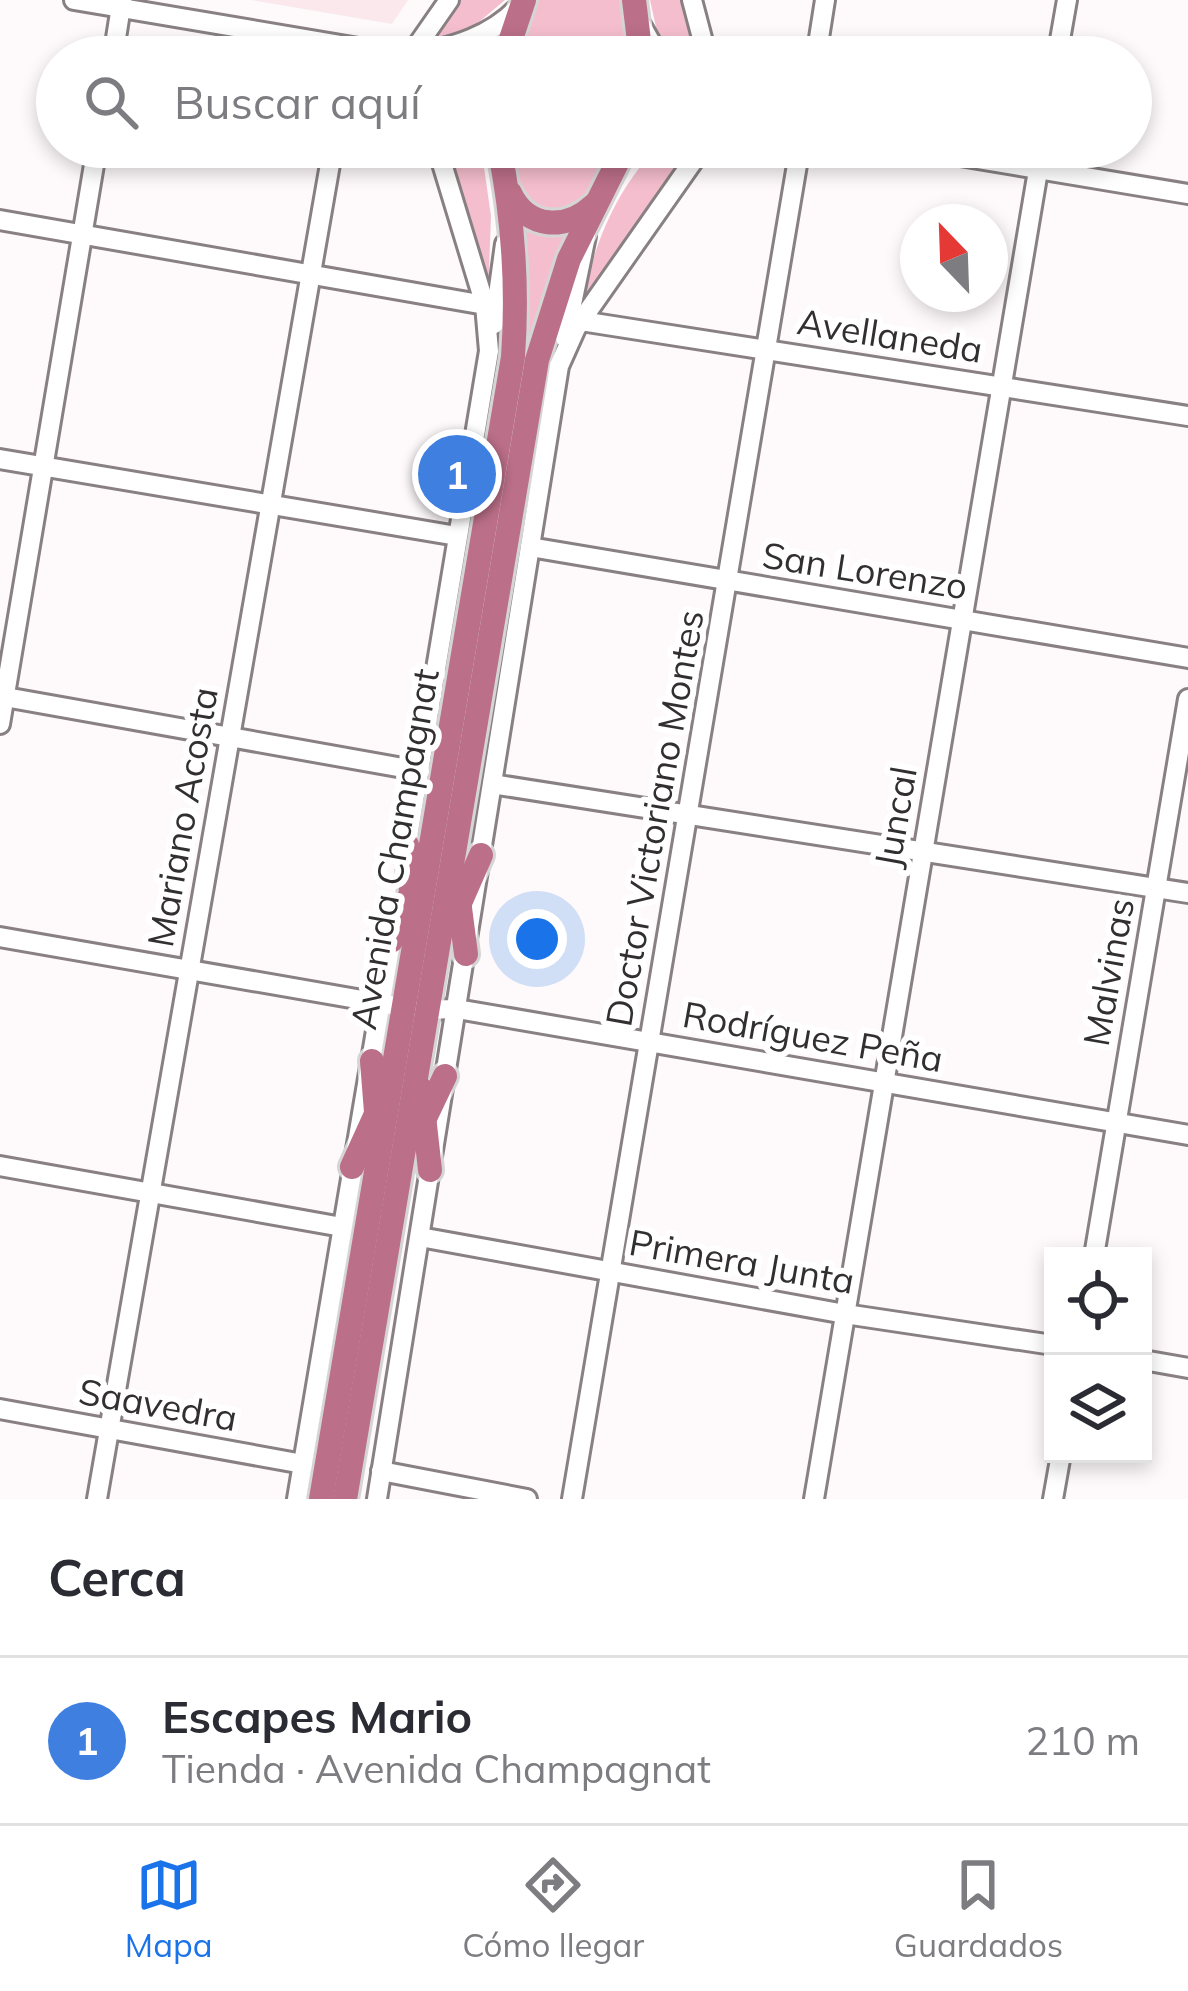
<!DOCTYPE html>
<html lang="es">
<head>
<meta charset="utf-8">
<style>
	body { margin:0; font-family:Mulish,sans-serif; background:#f7f7f7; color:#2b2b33 }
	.controls { position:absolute; right:36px; bottom:36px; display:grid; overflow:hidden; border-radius:0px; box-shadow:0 6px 18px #0003 }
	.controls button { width:108px; height:108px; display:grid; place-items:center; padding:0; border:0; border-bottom:3px solid #e1e1e2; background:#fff; color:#2b2b33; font:60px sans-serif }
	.compass { position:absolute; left:900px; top:204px; width:108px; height:108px; border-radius:50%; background:#fff; box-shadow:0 6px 18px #0003; rotate:337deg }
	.you { position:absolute; left:537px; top:939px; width:42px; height:42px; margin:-30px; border:9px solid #fff; border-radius:50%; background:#1a73e8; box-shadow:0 0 0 18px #1a73e833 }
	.badge { display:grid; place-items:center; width:78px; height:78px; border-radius:50%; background:#1a73e8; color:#fff; font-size:39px; font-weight:700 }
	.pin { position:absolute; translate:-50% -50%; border:6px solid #fff; box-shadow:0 3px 12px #0006 }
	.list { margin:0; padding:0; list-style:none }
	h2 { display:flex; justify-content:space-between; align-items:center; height:156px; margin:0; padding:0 48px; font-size:51px }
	h2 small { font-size:39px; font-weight:400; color:#7c7c81 }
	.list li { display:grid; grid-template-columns:78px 1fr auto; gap:36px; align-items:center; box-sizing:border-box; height:168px; padding:0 48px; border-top:3px solid #e1e1e2 }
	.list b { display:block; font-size:45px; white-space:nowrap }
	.list p { margin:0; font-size:39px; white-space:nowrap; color:#7c7c81 }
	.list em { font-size:39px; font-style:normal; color:#7c7c81 }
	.icon { flex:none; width:66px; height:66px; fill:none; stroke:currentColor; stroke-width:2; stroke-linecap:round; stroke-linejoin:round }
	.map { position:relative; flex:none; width:1188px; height:1499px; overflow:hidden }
	.search { position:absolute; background:#fff; box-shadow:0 6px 18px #0003; left:36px; right:36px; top:36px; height:132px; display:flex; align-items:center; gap:30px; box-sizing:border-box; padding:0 42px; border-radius:66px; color:#7c7c81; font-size:45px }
	.sheet { height:324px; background:#fff }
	nav { display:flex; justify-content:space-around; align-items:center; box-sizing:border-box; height:168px; border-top:3px solid #e1e1e2; background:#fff; font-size:33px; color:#7c7c81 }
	nav a { display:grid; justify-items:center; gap:6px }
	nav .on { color:#1a73e8 }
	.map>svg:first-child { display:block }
	.built { fill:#fae8ed }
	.green { fill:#f5bece }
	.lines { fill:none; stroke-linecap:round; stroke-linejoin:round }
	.minor-casing { stroke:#888082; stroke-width:24 }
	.highway-casing { stroke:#d6d5d6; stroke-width:30 }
	.minor { stroke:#fff; stroke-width:18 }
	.highway { stroke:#bb6f88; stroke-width:24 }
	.labels { text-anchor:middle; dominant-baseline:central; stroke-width:12; stroke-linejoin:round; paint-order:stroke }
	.street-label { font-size:36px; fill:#322f30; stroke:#fff }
</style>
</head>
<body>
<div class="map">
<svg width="1188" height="1499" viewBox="0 0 1188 1499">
	<rect width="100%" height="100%" fill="#fef9fa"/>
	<polygon class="built" points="251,0 408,0 392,24"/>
	<g class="green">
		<polygon points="459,0 505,0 467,32 427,44"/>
		<polygon points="537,0 621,0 629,57 514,57"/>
		<polygon points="650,0 683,0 699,57 668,57 658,36"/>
		<polygon points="444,147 481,147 491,216 488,296"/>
		<path d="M510,147h104c-14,31 -26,52 -57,67 -38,-10 -40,-32 -47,-67z"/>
		<path d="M658,147h37l-113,160c9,-57 34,-119 76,-160z"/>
		<polygon points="518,225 549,234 571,233 547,288 530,348 417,997 522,345"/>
	</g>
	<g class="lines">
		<defs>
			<g id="minor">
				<polyline points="74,0 412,57"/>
				<polyline points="692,0 707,57"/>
				<polyline points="641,25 659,57"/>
				<path d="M410,56c42,-9 83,-19 112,-53"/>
				<polyline points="410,56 449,0"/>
				<polyline points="113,57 122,0"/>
				<polyline points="816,57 825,0"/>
				<polyline points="1057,57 1067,0"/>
				<polyline points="906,147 1188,194"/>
				<polyline points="0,220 485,305"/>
				<polyline points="581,321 1188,416"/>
				<polyline points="494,324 505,244"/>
				<polyline points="565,338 586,236"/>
				<polyline points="0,459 457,536"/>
				<polyline points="530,547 1188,658"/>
				<polyline points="0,696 420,771"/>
				<polyline points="0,724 97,147"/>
				<polyline points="492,784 1188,893"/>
				<polyline points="405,855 489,351 485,305 437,147"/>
				<polyline points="0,937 391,1005"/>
				<polyline points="418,1010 457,1009 1188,1135"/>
				<polyline points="0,1166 342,1227"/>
				<polyline points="420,1237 845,1314 1053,1345"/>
				<polyline points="1094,1256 1188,699"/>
				<polyline points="1143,1360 1188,1368"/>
				<polyline points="0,1409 303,1464"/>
				<polyline points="381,1471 527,1499"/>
				<polyline points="97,1499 333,147"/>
				<polyline points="297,1499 393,930"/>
				<polyline points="377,1499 559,366 576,328 703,147"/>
				<polyline points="572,1499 800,147"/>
				<polyline points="814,1499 1042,147"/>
				<polyline points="1053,1499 1061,1454"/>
			</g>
			<g id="highway">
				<polyline points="634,0 641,57"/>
				<polyline points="505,57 524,0"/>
				<path d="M510,193c17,36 56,38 84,12"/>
				<polyline points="407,845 412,902"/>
				<polyline points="457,885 466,954"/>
				<polyline points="460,903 481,855"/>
				<polyline points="391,941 413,888"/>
				<polyline points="372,1061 376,1112"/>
				<polyline points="421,1089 430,1170"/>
				<polyline points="425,1118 445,1076"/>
				<polyline points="352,1167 376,1114"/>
				<path d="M321,1499l192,-1142c5,-70 0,-141 -14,-210"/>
				<polyline points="345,1499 537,360 569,259 625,147"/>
			</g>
		</defs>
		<use href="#minor" class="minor-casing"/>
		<use href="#highway" class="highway-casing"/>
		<use href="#minor" class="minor"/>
		<use href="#highway" class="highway"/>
	</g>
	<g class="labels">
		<g class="street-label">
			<text transform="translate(890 335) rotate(9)">Avellaneda</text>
			<text transform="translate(865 570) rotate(9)">San Lorenzo</text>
			<text transform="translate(182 817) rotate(-80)">Mariano Acosta</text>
			<text transform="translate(895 817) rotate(-80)">Juncal</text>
			<text transform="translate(654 818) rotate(-80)">Doctor Victoriano Montes</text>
			<text transform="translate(394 849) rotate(-80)">Avenida Champagnat</text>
			<text transform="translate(1108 972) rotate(-80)">Malvinas</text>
			<text transform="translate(813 1036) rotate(10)">Rodríguez Peña</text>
			<text transform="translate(742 1261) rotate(10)">Primera Junta</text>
			<text transform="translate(158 1404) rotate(10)">Saavedra</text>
		</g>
	</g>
</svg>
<div class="controls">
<button><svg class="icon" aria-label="locate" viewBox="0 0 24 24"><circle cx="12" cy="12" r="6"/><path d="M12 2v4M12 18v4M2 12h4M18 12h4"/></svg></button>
<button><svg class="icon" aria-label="layers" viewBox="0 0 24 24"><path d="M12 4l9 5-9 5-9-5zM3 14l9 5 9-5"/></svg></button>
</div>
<svg class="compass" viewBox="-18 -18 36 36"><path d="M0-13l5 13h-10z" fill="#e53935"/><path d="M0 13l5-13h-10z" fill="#7c7c81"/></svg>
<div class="you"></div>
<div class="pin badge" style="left:457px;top:474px;background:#3f7fe0">1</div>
<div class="search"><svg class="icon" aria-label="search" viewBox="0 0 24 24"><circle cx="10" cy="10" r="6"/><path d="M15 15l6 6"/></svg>Buscar aquí</div>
</div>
<section class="sheet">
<h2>Cerca<small></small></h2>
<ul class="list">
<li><span class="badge" style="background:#3f7fe0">1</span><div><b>Escapes Mario</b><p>Tienda · Avenida Champagnat</p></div><em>210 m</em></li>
</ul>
</section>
<nav>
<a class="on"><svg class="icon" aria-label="map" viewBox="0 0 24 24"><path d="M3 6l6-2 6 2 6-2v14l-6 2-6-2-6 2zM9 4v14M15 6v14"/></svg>Mapa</a>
<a><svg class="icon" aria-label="directions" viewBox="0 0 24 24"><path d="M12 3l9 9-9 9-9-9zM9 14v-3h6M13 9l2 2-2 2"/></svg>Cómo llegar</a>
<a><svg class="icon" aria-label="saved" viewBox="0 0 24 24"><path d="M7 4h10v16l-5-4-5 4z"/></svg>Guardados</a>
</nav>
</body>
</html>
